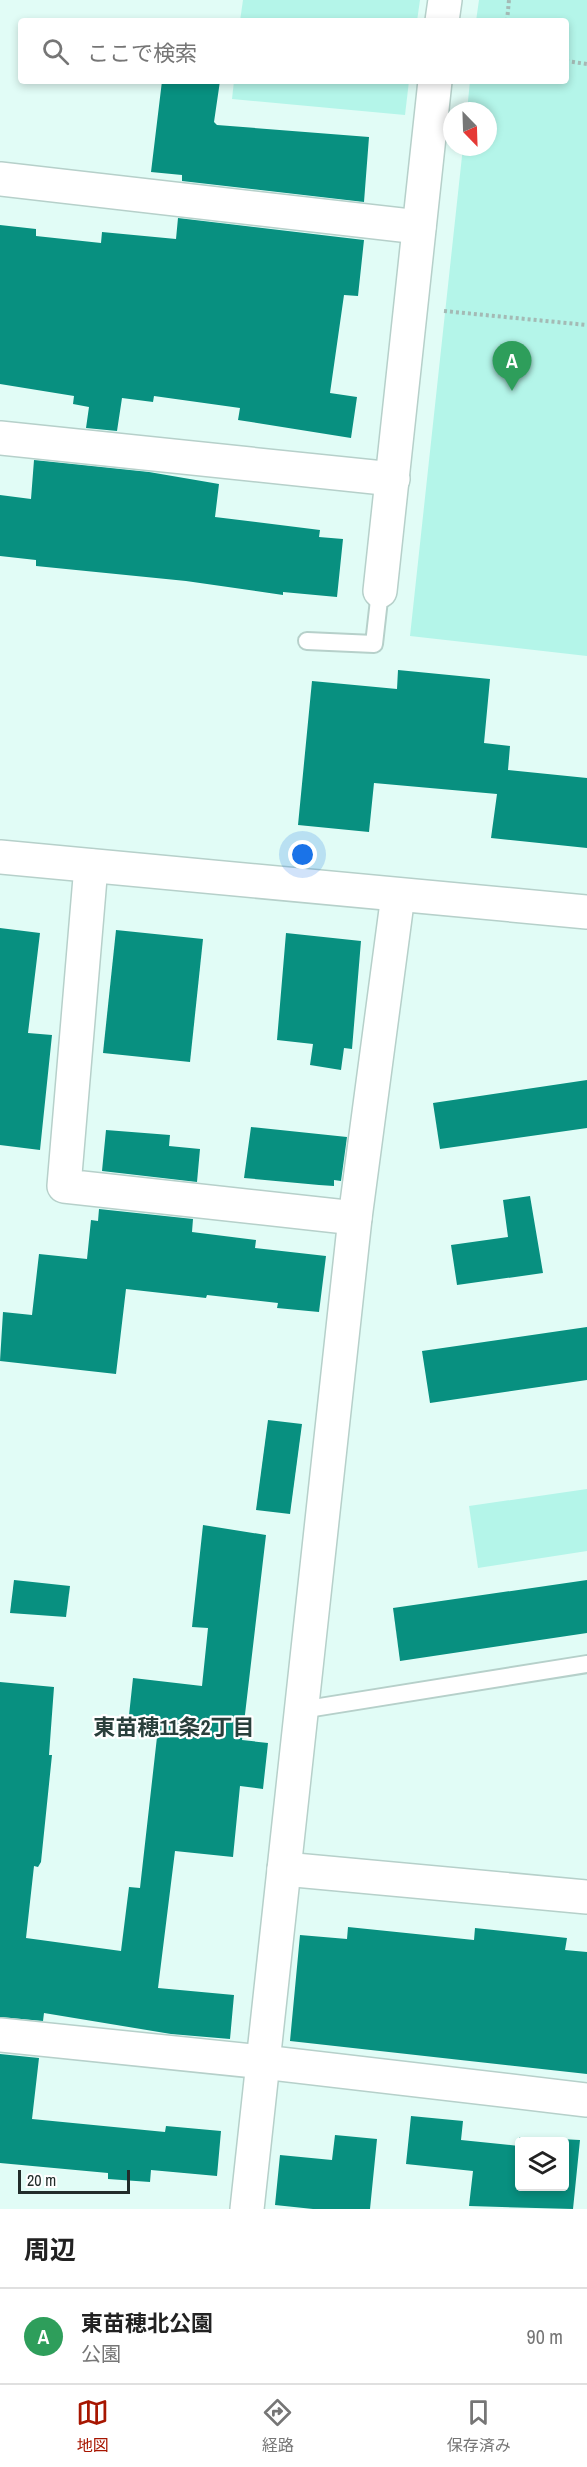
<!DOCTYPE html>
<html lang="ja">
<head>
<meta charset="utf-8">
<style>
	body { margin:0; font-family:"Archivo Narrow","Noto Sans JP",sans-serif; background:#f2f2f2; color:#222 }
	.controls { position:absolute; right:18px; bottom:18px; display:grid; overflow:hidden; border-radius:6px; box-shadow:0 3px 9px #0003 }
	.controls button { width:54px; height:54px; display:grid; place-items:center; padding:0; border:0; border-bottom:2px solid #e0e0e0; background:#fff; color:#222; font:30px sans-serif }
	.compass { position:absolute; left:443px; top:102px; width:54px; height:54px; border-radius:50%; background:#fff; box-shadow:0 3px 9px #0003; rotate:157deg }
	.scale { position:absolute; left:18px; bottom:15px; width:112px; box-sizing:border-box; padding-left:6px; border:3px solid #222c2a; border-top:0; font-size:16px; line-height:21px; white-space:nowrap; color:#222c2a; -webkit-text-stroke:4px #fff; paint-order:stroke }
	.you { position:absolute; left:303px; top:855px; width:21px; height:21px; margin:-15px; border:4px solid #fff; border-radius:50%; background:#1a73e8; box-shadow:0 0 0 9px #1a73e833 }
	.badge { display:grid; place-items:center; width:39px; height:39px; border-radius:50%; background:#a71601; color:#fff; font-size:20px; font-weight:700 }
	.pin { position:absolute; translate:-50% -50px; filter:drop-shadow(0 2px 3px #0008) }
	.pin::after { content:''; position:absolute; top:32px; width:21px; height:18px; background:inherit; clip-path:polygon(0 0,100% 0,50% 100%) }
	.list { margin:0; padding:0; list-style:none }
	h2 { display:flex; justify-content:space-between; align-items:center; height:78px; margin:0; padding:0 24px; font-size:26px }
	h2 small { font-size:20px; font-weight:400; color:#767676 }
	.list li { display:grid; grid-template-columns:39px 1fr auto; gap:18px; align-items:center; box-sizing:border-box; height:96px; padding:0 24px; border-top:2px solid #e0e0e0 }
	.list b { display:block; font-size:22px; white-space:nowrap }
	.list p { margin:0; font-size:20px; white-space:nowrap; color:#767676 }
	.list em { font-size:20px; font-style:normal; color:#767676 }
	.icon { flex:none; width:33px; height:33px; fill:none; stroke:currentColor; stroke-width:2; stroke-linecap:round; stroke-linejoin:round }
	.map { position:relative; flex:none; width:587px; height:2209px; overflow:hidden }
	.search { position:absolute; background:#fff; box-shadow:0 3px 9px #0003; left:18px; right:18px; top:18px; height:66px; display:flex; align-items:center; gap:15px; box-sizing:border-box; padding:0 21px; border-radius:6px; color:#767676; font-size:22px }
	.sheet { height:174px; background:#fff }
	nav { display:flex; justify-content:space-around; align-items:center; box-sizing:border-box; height:84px; border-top:2px solid #e0e0e0; background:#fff; font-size:16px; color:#767676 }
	nav a { display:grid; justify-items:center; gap:3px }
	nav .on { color:#a71601 }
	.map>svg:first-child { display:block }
	.green { fill:#b4f5e9 }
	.building { fill:#089080; fill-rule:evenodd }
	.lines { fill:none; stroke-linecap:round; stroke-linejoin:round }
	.service-casing { stroke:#b6d0ca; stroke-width:20 }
	.minor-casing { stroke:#b6d0ca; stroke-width:36 }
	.tertiary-casing { stroke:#b6d0ca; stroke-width:36 }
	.path { stroke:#a4bab5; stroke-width:4; stroke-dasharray:3 3; stroke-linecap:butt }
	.service { stroke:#fff; stroke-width:16 }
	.minor { stroke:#fff; stroke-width:33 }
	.tertiary { stroke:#fff; stroke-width:33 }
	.labels { text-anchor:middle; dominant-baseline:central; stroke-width:4.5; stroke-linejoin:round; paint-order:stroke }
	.neighbourhood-label { font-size:22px; font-weight:bold; fill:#293f3b; stroke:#fff }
</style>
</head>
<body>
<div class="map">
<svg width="587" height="2209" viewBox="0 0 587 2209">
	<rect width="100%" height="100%" fill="#e1fcf6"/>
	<g class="green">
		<polygon points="243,0 420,0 417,21 240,21"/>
		<polygon points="479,0 587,0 587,656 410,636 463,147 488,147 488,111 467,111 470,81 566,81 566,21 476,21"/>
		<polygon points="234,81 409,81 405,115 232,99"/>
		<polygon points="587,1489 587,1551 478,1568 469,1506"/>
	</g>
	<g class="building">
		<polygon points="162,81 220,81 214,122 217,125 369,137 364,202 182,181 182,175 151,172"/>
		<polygon points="178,218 364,240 358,296 344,295 330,393 357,397 351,438 238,420 240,408 154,396 153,402 122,398 117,431 86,428 89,407 73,404 74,396 0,384 0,225 36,229 36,236 101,243 102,232 176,239"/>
		<polygon points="34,460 149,472 219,484 215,517 320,530 319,537 343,539 337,597 283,592 283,595 186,581 36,566 36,560 0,556 0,495 31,499"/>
		<polygon points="398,670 490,679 484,743 510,746 508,770 587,778 587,848 491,838 497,794 374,783 369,832 298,825 312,681 397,689"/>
		<polygon points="0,928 40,933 28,1033 52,1035 40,1150 0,1145"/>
		<polygon points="116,930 203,939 190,1062 103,1053"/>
		<polygon points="286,933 361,941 352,1049 344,1048 341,1070 310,1065 313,1044 277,1040"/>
		<polygon points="587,1080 587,1128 440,1149 433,1103"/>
		<polygon points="251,1127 347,1137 341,1181 334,1180 334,1186 319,1185 244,1178"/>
		<polygon points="106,1130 170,1135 169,1146 200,1149 197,1182 102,1171"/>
		<polygon points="530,1196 543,1273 457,1285 451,1245 508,1237 503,1200"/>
		<polygon points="99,1209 193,1219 192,1232 256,1240 255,1248 326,1256 319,1312 277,1308 278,1303 207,1295 206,1298 126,1289 116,1374 0,1361 3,1312 32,1315 39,1254 87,1259 91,1220 98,1221"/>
		<polygon points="587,1327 587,1380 430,1403 422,1351"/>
		<polygon points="268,1420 302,1424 290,1514 256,1510"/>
		<polygon points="203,1525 266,1535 242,1740 268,1743 263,1789 240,1786 233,1857 175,1851 158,1988 234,1995 230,2039 171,2034 44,2013 43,2021 0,2017 0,1682 54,1687 49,1755 52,1755 41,1862 38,1867 34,1866 26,1938 121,1951 129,1887 140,1888 157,1737 127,1734 133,1678 202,1686 208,1628 192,1627"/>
		<polygon points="14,1580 70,1586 66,1617 10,1613"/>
		<polygon points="587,1580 587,1633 400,1661 393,1608"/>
		<polygon points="348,1927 474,1940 475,1928 567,1938 565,1950 587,1952 587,2074 290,2041 300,1935 347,1939"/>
		<polygon points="0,2054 39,2058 32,2119 165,2132 166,2126 221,2131 217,2176 151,2170 150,2182 108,2179 108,2173 0,2163"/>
		<path d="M411,2116l52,5 -2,19 58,6v-9l61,3 -7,69 -104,-3 4,-35 -67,-7zM519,2142h45v45h-45z"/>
		<polygon points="335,2135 377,2139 370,2209 313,2209 275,2205 280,2155 332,2160"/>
	</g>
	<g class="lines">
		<defs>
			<g id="service">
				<polyline points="307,641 374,644 380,591"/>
				<polyline points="301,1710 587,1664"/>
			</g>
			<g id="minor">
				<polyline points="442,21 445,0"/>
				<polyline points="0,179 419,227"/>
				<polyline points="0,438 393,479"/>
				<polyline points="380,591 435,81"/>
				<polyline points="91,866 64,1186 355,1218"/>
				<polyline points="284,1869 587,1897"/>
				<polyline points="0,2035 263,2062 587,2100"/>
				<polyline points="247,2209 355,1218 398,895"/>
			</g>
			<polyline id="tertiary" points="0,857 587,912"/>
		</defs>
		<use href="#service" class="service-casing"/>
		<use href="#minor" class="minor-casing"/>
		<use href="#tertiary" class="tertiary-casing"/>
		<g class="path">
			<polyline points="507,21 509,0"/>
			<polyline points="566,61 587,64"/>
			<polyline points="444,311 587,325"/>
		</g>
		<use href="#service" class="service"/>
		<use href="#minor" class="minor"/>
		<use href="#tertiary" class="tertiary"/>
	</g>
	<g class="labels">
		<g class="neighbourhood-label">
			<text x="174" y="1727">東苗穂11条2丁目</text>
		</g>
	</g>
</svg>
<div class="controls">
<button><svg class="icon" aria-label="layers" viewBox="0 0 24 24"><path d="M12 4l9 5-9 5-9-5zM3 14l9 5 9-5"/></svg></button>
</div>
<svg class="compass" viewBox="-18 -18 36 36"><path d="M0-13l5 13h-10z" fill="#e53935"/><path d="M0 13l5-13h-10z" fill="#767676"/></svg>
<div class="scale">20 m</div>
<div class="you"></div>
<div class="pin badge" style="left:512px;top:391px;background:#2e9e5b">A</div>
<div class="search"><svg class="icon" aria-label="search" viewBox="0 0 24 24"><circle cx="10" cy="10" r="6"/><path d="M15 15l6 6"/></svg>ここで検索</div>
</div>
<section class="sheet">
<h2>周辺<small></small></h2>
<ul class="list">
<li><span class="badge" style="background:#2e9e5b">A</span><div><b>東苗穂北公園</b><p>公園</p></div><em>90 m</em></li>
</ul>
</section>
<nav>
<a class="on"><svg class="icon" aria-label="map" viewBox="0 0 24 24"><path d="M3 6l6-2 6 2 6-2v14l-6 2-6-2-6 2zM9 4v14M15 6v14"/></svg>地図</a>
<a><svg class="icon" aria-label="directions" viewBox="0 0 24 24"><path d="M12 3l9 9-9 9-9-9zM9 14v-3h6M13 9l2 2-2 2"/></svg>経路</a>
<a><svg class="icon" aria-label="saved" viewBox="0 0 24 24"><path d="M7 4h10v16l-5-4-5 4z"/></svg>保存済み</a>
</nav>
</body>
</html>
